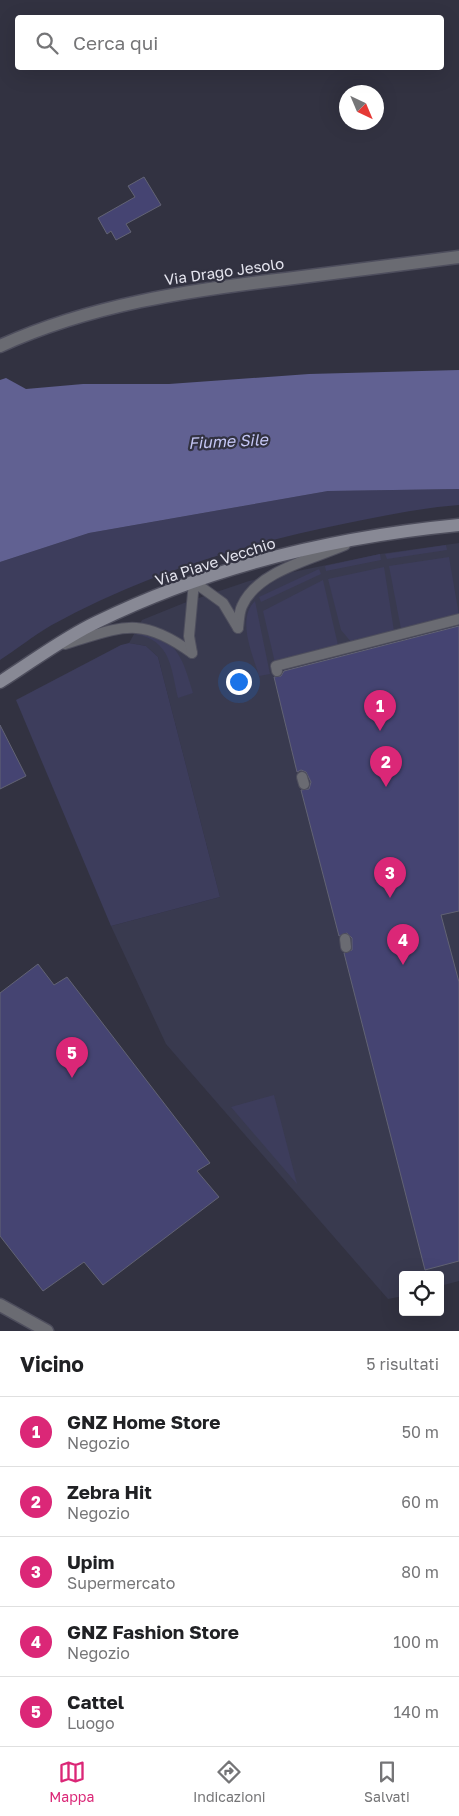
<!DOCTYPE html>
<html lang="it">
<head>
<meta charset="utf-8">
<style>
	body { margin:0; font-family:"Golos Text",sans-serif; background:#f6f6f6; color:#202124 }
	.controls { position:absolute; right:15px; bottom:15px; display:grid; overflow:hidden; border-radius:5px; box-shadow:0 5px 20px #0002 }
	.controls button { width:45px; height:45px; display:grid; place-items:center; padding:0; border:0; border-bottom:1px solid #e0e0e0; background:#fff; color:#202124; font:25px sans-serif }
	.compass { position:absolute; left:339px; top:85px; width:45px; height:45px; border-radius:50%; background:#fff; box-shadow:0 5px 20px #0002; rotate:136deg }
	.you { position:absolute; left:238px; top:681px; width:18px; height:18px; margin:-12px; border:4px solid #fff; border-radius:50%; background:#1a73e8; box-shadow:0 0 0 8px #1a73e833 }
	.badge { display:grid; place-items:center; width:32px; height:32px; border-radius:50%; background:#db2777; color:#fff; font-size:16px; font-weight:700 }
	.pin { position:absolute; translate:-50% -41px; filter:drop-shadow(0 1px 2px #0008) }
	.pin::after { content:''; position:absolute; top:26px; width:18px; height:15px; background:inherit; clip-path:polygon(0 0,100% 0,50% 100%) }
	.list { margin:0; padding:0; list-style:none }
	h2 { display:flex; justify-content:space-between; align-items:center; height:65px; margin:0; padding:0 20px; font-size:21px }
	h2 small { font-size:16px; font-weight:400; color:#757577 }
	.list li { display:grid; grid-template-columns:32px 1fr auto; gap:15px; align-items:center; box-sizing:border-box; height:70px; padding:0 20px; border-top:1px solid #e0e0e0 }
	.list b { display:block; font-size:19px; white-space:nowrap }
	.list p { margin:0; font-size:16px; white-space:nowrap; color:#757577 }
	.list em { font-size:16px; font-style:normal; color:#757577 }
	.icon { flex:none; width:28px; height:28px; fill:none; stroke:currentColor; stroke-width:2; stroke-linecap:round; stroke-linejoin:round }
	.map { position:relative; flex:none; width:459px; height:1331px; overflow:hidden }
	.search { position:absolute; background:#fff; box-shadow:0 5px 20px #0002; left:15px; right:15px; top:15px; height:55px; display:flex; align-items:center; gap:12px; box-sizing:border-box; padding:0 18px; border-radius:5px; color:#757577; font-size:19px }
	.sheet { height:415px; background:#fff }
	nav { display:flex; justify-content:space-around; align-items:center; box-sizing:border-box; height:70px; border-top:1px solid #e0e0e0; background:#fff; font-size:14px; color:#757577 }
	nav a { display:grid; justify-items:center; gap:2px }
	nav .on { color:#db2777 }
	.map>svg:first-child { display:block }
	.built { fill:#393a4f }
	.green { fill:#3d3d5c }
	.water { fill:#616192 }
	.building { fill:#454472; stroke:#626374 }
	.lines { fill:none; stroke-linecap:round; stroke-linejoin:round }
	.lane-casing { stroke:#4e4e5d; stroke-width:12 }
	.street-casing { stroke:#4e4e5d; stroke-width:15 }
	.secondary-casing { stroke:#4e4e5d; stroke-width:15 }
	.lane { stroke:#6a6b72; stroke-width:10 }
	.street { stroke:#6a6b72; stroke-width:12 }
	.secondary { stroke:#888995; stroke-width:12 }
	.labels { text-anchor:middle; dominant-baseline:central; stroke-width:4.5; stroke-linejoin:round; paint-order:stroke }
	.street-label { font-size:15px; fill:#e4e4ee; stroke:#323241 }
	.water-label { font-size:16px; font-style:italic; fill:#c4c6f4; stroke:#323241 }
</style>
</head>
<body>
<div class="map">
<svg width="459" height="1331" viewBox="0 0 459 1331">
	<rect width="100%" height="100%" fill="#323241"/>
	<polygon class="built" points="459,543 459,1281 440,1286 440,1275 403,1275 403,1296 388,1299 166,1044 111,926 220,897 158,657 146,646 129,643 142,620 184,603 249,581 380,554"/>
	<g class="green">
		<path d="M459,489v16c-39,3 -77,11 -116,19 -103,21 -200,51 -293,102 -17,10 -33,23 -50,34v-98l89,-29 239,-42z"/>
		<polygon points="446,545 447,550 387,559 385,554"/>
		<polygon points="380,554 381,560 326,571 325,566"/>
		<polygon points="449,557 459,615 401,629 389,566"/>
		<polygon points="384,567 394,631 352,643 341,630 328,579"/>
		<polygon points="319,569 321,574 261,602 259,597"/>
		<polygon points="323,580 338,645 275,663 263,611"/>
		<path d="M255,601l15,73 -11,2c-6,-21 -23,-57 -4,-75z"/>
		<path d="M135,634c41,-1 48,25 58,59l-15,5c-7,-30 -7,-58 -43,-64z"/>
		<polygon points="129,643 146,646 158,657 220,897 111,926 16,700 121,645"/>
		<polygon points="274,1095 297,1184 231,1107"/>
	</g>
	<polygon class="water" points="459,370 459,489 328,491 89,533 0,562 0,380 6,378 26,389 83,384 169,384 309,374"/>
	<g class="building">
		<polygon points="144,177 161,205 126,224 131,232 116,240 111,231 107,234 98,218 135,197 128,186"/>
		<polygon points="459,626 459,911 441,915 459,982 459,1261 425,1270 344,953 352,950 352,938 347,933 339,936 301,790 309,789 311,782 306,772 301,770 297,772 274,677 281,676 284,671"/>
		<polygon points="0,725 26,776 0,789"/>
		<polygon points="38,964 54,985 67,977 210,1163 197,1171 219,1197 103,1285 84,1262 43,1291 0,1236 0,993"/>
	</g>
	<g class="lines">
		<defs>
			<g id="lane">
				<path d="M238,628c1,-7 1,-16 4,-22 15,-35 71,-47 103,-61"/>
				<path d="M65,644c57,-17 75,-29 127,9"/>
				<polyline points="192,653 189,636 194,582 223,603 238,628"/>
				<polyline points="277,671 276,666 459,619"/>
				<polyline points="302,777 304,784"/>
				<polyline points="345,939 346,947"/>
			</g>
			<g id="street">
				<path d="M0,346c90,-41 189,-56 286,-67 58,-7 115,-15 173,-22"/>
				<polyline points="0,1305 47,1331"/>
			</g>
			<path id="secondary" d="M0,682c32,-20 63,-44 97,-60 112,-55 238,-85 362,-97"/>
		</defs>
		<use href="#lane" class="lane-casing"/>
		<use href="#street" class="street-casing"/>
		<use href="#secondary" class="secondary-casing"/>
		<use href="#lane" class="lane"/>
		<use href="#street" class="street"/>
		<use href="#secondary" class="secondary"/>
	</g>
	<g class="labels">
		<g class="street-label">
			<text transform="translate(224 271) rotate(-8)">Via Drago Jesolo</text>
			<text transform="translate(215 561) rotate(-18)">Via Piave Vecchio</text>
		</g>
		<g class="water-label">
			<text transform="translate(228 441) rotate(-3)">Fiume Sile</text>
		</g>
	</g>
</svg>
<div class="controls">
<button><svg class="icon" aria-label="locate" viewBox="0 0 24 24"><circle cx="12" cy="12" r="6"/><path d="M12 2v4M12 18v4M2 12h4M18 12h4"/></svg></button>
</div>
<svg class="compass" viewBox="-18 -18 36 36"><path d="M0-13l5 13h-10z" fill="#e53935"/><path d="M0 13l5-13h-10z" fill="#757577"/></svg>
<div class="you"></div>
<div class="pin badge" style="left:380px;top:731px">1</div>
<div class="pin badge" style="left:386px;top:787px">2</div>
<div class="pin badge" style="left:390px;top:898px">3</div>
<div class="pin badge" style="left:403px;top:965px">4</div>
<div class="pin badge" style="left:72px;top:1078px">5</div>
<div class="search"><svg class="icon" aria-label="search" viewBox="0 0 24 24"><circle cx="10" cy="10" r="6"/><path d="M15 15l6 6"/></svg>Cerca qui</div>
</div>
<section class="sheet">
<h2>Vicino<small>5 risultati</small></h2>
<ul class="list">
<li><span class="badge">1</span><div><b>GNZ Home Store</b><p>Negozio</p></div><em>50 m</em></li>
<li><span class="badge">2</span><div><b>Zebra Hit</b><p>Negozio</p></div><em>60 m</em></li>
<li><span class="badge">3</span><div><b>Upim</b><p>Supermercato</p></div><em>80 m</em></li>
<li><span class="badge">4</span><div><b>GNZ Fashion Store</b><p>Negozio</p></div><em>100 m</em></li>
<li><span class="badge">5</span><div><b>Cattel</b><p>Luogo</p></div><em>140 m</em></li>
</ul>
</section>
<nav>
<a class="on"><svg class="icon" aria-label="map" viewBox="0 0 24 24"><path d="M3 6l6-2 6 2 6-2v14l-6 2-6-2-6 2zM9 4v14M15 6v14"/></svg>Mappa</a>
<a><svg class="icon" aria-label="directions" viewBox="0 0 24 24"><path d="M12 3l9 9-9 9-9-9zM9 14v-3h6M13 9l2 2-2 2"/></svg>Indicazioni</a>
<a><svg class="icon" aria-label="saved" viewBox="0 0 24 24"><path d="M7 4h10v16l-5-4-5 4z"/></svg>Salvati</a>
</nav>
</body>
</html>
